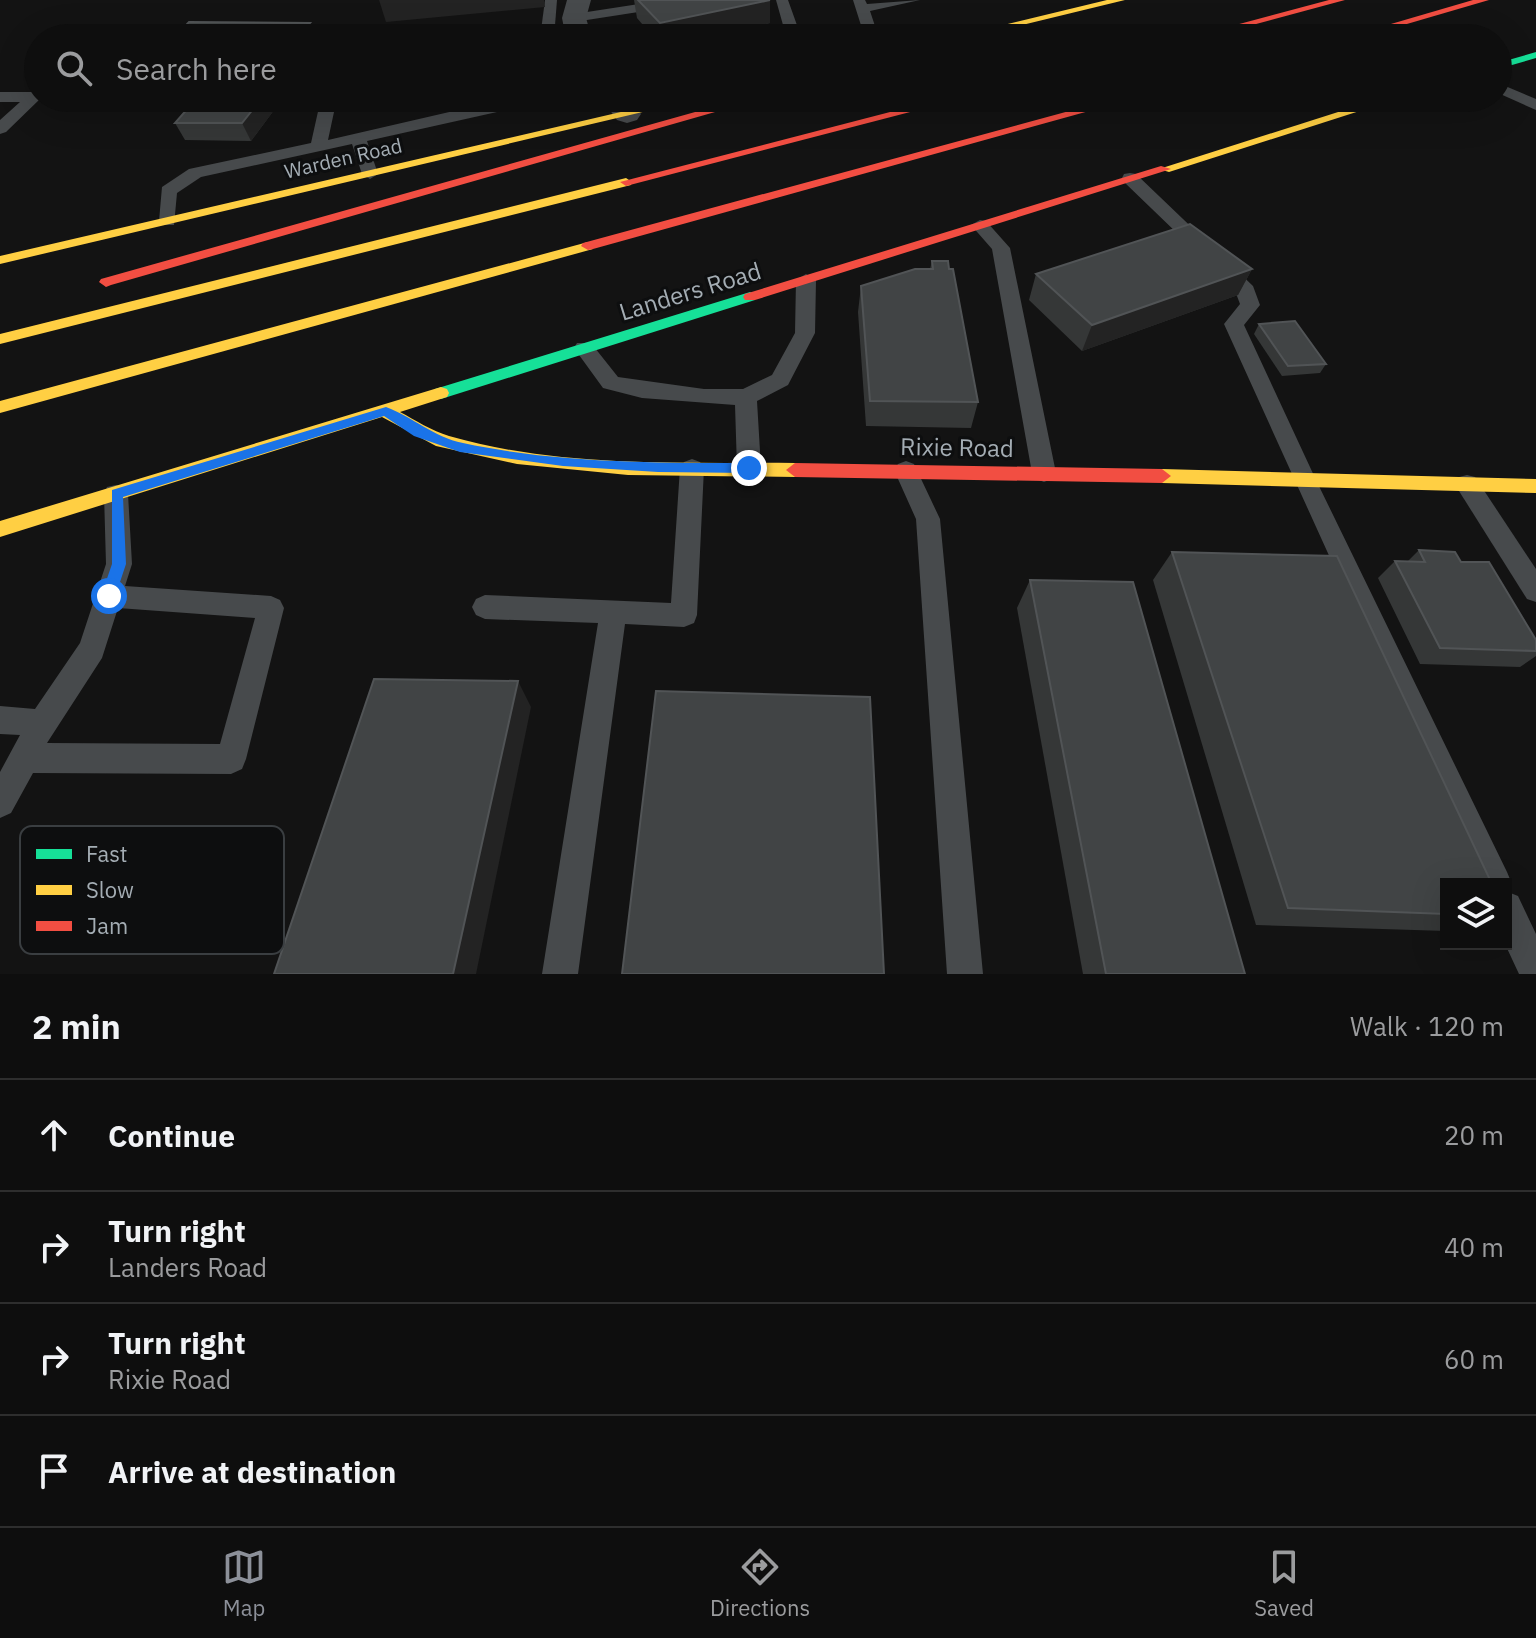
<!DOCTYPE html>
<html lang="en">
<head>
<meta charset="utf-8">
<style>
	body { margin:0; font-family:"IBM Plex Sans",sans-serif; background:#1c1c1c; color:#f1f3f6 }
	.controls { position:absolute; right:24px; bottom:24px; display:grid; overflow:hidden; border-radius:0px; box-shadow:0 8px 32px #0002 }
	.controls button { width:72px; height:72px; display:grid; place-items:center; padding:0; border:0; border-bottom:2px solid #2e2e2e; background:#0e0e0e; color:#f1f3f6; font:40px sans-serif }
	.stop { position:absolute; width:24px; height:24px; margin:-18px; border:6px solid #1a73e8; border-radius:50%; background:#fff }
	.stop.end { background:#1a73e8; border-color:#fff; box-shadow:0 2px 8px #0008 }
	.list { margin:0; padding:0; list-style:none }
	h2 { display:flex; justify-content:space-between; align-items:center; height:104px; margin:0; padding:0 32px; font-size:34px }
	h2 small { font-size:26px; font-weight:400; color:#9b9c9e }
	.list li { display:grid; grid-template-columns:52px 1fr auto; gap:24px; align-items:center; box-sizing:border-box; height:112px; padding:0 32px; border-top:2px solid #2e2e2e }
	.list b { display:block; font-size:30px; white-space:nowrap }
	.list p { margin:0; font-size:26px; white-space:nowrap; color:#9b9c9e }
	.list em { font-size:26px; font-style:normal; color:#9b9c9e }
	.icon { flex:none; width:44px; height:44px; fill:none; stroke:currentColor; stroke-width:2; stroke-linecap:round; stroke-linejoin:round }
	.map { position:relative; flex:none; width:1536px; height:974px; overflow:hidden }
	.search { position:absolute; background:#0e0e0e; box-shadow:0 8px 32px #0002; left:24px; right:24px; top:24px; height:88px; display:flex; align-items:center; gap:20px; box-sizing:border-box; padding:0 28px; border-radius:44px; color:#9b9c9e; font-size:30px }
	.sheet { height:552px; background:#0e0e0e }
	nav { display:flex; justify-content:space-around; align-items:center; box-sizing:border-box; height:112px; border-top:2px solid #2e2e2e; background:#0e0e0e; font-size:22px; color:#9b9c9e }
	nav a { display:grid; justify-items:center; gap:4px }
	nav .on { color:#8c9099 }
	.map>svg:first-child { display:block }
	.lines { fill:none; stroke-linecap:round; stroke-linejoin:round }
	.lane { fill:#474a4c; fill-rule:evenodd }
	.street { fill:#474a4c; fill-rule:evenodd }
	.fast { fill:#16e098; fill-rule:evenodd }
	.slow { fill:#ffcf43; fill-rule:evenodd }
	.jam { fill:#f24e42; fill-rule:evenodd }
	.wall { fill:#353737 }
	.shaded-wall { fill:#232323 }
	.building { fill:#414445; stroke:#515456; stroke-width:2 }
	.route { fill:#1a73e8 }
	.labels { text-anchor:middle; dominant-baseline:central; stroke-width:6; stroke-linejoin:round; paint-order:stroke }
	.far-street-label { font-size:20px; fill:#a4adb4; stroke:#0d0e0f }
	.street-label { font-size:24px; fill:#a4adb4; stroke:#0d0e0f }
	.key { fill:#0d0e0f; stroke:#3a3e41; stroke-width:2 }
	.key-label { font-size:22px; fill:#a4adb4 }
</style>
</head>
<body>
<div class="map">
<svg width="1536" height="974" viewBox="0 0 1536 974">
	<rect width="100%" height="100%" fill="#131313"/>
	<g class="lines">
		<g class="lane">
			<polygon points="545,0 557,0 554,38 540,38"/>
			<polygon points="665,0 696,0 690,4 574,22 567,18 574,14"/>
			<polygon points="776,0 788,0 798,28 796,31 763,38 736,38 783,25"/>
			<polygon points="853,0 865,0 867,4 920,0 870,11 879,38 865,38"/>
			<polygon points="1498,83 1536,99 1536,110 1498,93"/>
			<polygon points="0,92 34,92 41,98 6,132 0,134 0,120 20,102 0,102"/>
			<polygon points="321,98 337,98 328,140 510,98 532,98 506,110 367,141 378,174 370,179 362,174 352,144 201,177 177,193 174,225 162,225 159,221 162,187 189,169 311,143"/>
			<polygon points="1130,173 1136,174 1253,286 1260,305 1244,325 1316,480 1507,872 1512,884 1508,892 1518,896 1536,934 1536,974 1519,974 1505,944 1506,884 1478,884 1224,324 1240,304 1234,288 1124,182 1122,178 1124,174"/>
			<polygon points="980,220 986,221 1010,248 1056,473 1052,479 1044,482 1036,479 1032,473 992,249 971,225"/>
			<polygon points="806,274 816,280 815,333 788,385 757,401 761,468 757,474 749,477 741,474 737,468 735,405 642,398 603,388 574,348 577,343 591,343 618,377 704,389 743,389 772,375 795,333 796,280"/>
			<polygon points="692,459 700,462 704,468 697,615 694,623 684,627 625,624 578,974 542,974 598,623 485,619 476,615 472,607 476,599 485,595 671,603 680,468 684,462"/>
			<polygon points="906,461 914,464 940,519 983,974 947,974 916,519 894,470 898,464"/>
			<polygon points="1467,475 1475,477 1536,569 1536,602 1527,599 1459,491 1455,484 1459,477"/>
			<path d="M116,485l9,2 3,7 4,70 -7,22 146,10 9,4 4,8 -38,151 -4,10 -11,5 -198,-1 -22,40 -11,5v-46l20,-37 -20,-1v-28l35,3 45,-66 26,-79 -2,-70 3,-7zM118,608l137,10 -35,126 -173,-1 55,-85z"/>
		</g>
		<g class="street">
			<polygon points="567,0 591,0 586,18 592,38 566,38 562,18"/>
			<polygon points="601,98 629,98 641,114 637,120 627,123 617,120"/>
		</g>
		<g class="fast">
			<polygon points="1536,52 1536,58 1498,69 1498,63"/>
			<polygon points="750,292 755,294 755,300 441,399 433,393 435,389"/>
		</g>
		<g class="slow">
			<polygon points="1107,0 1125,0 968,38 950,38"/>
			<polygon points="681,98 702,98 0,264 0,256"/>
			<polygon points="1382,98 1400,98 1169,172 1159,169"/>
			<polygon points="626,178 632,182 631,185 0,344 0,334"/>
			<polygon points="588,242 593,243 593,249 0,413 0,401"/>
			<path d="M441,387l6,2 2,4 -2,4 -47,15c15,8 32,19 49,24 111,32 232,26 346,27l9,7 -9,7 -167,-2 -111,-11 -81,-18 -54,-29 -382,120v-16z"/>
			<polygon points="1162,469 1536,479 1536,493 1162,483 1153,476"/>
		</g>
		<g class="jam">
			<polygon points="1329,0 1345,0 1204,38 1187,38"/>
			<polygon points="1473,0 1489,0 1359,38 1343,38"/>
			<polygon points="745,98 764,98 111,285 106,287 99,282 101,279"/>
			<polygon points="944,98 964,98 626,186 620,182"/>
			<polygon points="1117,98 1136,98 593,249 588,250 581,246 583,243"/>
			<polygon points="1161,166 1171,169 755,300 745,300 743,297 745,294"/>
			<polygon points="795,463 1162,469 1171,476 1162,483 795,477 786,470"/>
		</g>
	</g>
	<g class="wall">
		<polygon points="634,0 770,0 770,23 701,38 654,38 637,18"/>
		<polygon points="197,98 283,98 251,141 185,140 175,123"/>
		<polygon points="932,261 978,402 971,428 866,426 858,312 861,286 930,269"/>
		<polygon points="1252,269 1238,295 1082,351 1029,300 1036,274"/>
		<polygon points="1259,324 1326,364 1320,373 1282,376 1254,334"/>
		<polygon points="1419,550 1461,562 1536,640 1536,656 1520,667 1420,664 1378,578 1395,561 1408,561"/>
		<polygon points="1172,552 1446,884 1446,931 1256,925 1153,580"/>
		<polygon points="1030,580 1245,974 1083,974 1017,608"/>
	</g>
	<g class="shaded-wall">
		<polygon points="379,0 544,0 545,7 386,22"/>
		<polygon points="770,0 770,23 701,38 661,38 660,23"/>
		<polygon points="310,23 316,38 297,38"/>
		<polygon points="262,98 283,98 251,141 242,123"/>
		<polygon points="381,98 475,98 475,100 385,110"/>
		<polygon points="1252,269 1238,295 1082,351 1092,325"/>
		<polygon points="518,681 531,707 476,974 453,974"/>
	</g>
	<g class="building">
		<polygon points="638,0 770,0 660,23"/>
		<polygon points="189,22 310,23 297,38 174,38"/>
		<polygon points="197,98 262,98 242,123 175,123"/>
		<polygon points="1190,224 1252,269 1092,325 1036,274"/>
		<polygon points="932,261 948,261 949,269 953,269 978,402 870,401 861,286 915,269 933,269"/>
		<polygon points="1295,321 1326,364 1288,366 1259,324"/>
		<polygon points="1419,550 1455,552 1461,562 1489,562 1536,640 1536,651 1440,648 1395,561 1425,562"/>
		<polygon points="1172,552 1337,556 1492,884 1446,884 1446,914 1288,908"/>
		<polygon points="1030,580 1133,582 1245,974 1106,974"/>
		<polygon points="374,679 518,681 453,974 274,974"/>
		<polygon points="656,691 870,697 884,974 622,974"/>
	</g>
	<path class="route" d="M386,407c27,10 47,30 77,36 93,20 191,20 286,20l7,5 -7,5 -91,-1 -95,-6 -103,-14 -46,-16 -30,-20 -261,81 3,67 -12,36h-10l-3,-4 11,-32v-74z"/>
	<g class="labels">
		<g class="far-street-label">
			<text transform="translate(343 158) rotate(-13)">Warden Road</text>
		</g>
		<g class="street-label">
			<text transform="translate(690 291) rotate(-17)">Landers Road</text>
			<text transform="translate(957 447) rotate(1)">Rixie Road</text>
		</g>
	</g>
	<rect x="20" y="826" width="264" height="128" rx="12" class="key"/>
	<rect x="36" y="849" width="36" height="10" fill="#16e098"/>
	<rect x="36" y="885" width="36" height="10" fill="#ffcf43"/>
	<rect x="36" y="921" width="36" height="10" fill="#f24e42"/>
	<g class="key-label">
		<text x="86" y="862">Fast</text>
		<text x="86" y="898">Slow</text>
		<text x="86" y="934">Jam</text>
	</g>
</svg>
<div class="controls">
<button><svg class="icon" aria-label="layers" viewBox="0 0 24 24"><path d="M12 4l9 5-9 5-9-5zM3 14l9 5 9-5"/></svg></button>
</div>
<div class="stop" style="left:109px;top:596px"></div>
<div class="stop end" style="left:749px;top:468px"></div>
<div class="search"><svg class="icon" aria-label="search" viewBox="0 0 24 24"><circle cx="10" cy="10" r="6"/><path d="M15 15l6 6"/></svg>Search here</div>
</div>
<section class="sheet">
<h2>2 min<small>Walk · 120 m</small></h2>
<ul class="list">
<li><svg class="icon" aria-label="ahead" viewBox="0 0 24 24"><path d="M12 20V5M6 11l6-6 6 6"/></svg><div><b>Continue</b></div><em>20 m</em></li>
<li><svg class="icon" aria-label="right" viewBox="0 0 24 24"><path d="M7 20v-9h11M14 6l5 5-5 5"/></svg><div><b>Turn right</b><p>Landers Road</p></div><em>40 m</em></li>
<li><svg class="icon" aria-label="right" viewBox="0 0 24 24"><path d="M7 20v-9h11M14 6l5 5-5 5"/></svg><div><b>Turn right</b><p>Rixie Road</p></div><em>60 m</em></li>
<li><svg class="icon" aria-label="arrive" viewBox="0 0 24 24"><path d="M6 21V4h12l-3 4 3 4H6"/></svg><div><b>Arrive at destination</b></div></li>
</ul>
</section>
<nav>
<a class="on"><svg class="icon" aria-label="map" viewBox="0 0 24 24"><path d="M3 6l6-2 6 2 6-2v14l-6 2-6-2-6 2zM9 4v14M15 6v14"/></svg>Map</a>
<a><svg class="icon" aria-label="directions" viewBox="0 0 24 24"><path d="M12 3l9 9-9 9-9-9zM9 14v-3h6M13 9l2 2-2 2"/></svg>Directions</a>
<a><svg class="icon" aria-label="saved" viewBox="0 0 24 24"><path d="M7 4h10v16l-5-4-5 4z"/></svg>Saved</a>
</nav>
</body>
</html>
